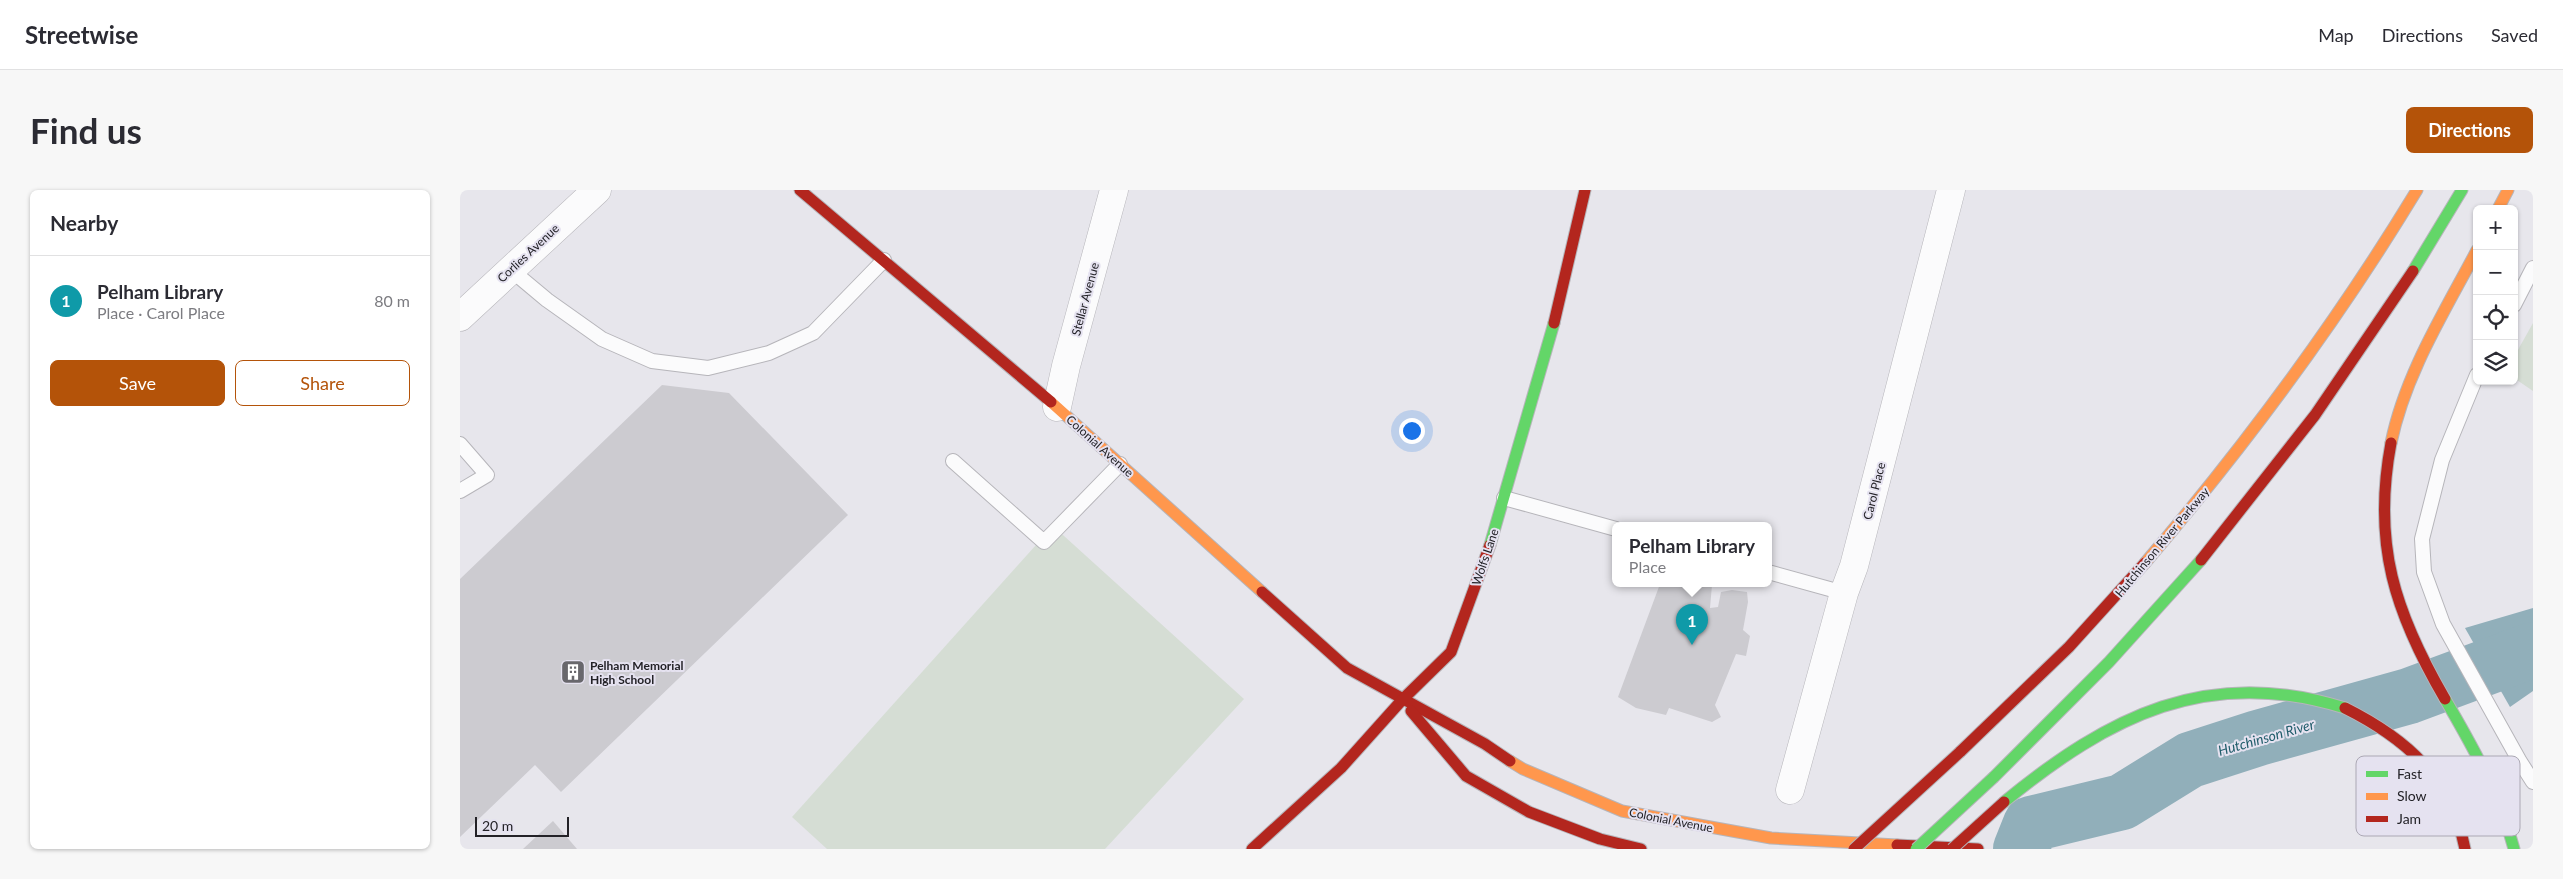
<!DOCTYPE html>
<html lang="en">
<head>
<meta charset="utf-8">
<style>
	body { margin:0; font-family:Lato,sans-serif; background:#f7f7f7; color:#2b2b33 }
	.controls { position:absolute; right:15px; top:15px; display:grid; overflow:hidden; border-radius:8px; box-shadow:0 1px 4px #0004 }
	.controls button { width:45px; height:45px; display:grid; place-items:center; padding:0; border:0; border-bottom:1px solid #e1e1e2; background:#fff; color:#2b2b33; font:25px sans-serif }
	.scale { position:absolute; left:15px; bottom:12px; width:94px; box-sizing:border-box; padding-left:5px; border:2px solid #232227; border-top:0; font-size:14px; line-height:18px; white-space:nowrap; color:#232227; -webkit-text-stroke:4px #e5e2f0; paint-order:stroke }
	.you { position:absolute; left:951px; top:240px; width:18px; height:18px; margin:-12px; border:4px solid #fff; border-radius:50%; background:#1a73e8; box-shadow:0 0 0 8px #1a73e833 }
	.badge { display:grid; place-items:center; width:32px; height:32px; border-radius:50%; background:#b45309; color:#fff; font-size:16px; font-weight:700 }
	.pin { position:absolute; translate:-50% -41px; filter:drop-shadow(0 1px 2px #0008) }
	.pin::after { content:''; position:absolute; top:26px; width:18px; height:15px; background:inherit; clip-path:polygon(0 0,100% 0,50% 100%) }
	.popup { position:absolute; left:1152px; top:332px; width:160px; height:65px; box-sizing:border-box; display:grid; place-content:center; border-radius:8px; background:#fff; filter:drop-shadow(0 1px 4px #0005); font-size:16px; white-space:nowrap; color:#7c7c81 }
	.popup b { font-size:19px; color:#2b2b33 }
	.popup::after { content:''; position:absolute; left:50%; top:100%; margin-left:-10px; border:10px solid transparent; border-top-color:#fff }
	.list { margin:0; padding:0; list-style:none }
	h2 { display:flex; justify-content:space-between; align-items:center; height:65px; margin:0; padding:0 20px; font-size:21px }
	h2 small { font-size:16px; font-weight:400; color:#7c7c81 }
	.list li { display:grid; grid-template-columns:32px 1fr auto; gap:15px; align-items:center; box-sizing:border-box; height:90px; padding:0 20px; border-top:1px solid #e1e1e2 }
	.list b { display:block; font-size:19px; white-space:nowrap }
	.list p { margin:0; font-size:16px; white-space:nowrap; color:#7c7c81 }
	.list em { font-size:16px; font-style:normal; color:#7c7c81 }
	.actions { display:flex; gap:10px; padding:15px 20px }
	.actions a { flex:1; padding:11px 0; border:1px solid #b45309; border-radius:8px; text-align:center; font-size:18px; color:#b45309 }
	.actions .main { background:#b45309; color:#fff }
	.icon { flex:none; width:28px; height:28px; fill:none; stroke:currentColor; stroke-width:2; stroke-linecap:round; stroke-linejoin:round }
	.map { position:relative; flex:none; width:2073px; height:659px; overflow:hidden; border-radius:8px }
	header { display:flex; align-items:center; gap:30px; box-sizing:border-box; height:70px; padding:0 25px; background:#fff; border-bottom:1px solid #e1e1e2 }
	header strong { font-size:24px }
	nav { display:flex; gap:28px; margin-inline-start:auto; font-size:18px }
	.intro { display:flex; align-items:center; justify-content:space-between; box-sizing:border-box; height:120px; padding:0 30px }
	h1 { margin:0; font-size:35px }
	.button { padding:12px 22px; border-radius:8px; background:#b45309; color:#fff; font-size:18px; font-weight:700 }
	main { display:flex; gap:30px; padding:0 30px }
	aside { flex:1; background:#fff; border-radius:8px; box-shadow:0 1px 4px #0004 }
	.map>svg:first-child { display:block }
	.green { fill:#d5ddd4 }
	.water { fill:#91afba }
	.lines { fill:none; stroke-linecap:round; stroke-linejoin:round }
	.river { stroke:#91afba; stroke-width:56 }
	.building { fill:#cccbd0 }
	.lane-casing { stroke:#b6b5ba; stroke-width:16 }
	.street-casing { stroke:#b6b5ba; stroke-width:29 }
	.fast-casing { stroke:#b6b5ba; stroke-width:13 }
	.slow-casing { stroke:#b6b5ba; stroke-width:13 }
	.jam-casing { stroke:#b6b5ba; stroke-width:13 }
	.lane { stroke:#fbfbfc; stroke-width:14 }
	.street { stroke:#fbfbfc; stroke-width:28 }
	.fast { stroke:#63d668; stroke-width:11 }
	.slow { stroke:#ff974d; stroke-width:11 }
	.jam { stroke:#b3261e; stroke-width:11 }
	.fast-bridge-casing { stroke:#b6b5ba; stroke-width:13; stroke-linecap:butt }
	.jam-bridge-casing { stroke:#b6b5ba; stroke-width:13; stroke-linecap:butt }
	.fast-bridge { stroke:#63d668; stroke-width:11 }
	.jam-bridge { stroke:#b3261e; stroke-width:11 }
	.labels { text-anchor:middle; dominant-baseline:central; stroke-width:4; stroke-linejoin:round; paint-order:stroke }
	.street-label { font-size:12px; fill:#232227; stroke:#e5e2f0 }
	.poi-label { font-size:12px; font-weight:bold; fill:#232227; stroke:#e5e2f0; text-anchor:start }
	.water-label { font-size:14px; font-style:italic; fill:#215d6b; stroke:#e5e2f0 }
	.key { fill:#e5e2f0; stroke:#aba8b4; stroke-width:1 }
	.key-label { font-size:14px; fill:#232227 }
</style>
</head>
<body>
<header>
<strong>Streetwise</strong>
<nav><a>Map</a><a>Directions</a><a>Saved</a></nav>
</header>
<div class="intro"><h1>Find us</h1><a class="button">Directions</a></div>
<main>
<aside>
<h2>Nearby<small></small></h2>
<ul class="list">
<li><span class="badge" style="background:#0f9aa8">1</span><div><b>Pelham Library</b><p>Place · Carol Place</p></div><em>80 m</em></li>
</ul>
<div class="actions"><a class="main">Save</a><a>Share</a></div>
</aside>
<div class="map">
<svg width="2073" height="659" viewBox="0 0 2073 659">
	<rect width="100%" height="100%" fill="#e7e6ec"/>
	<g class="green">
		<polygon points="2073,133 2073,201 2054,188 2054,167"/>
		<polygon points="593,336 784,509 645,659 367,659 332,627"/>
	</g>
	<polygon class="water" points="2073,418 2073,501 2050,517 2005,438"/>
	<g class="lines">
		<polyline class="river" points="1561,659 1571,634 1662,612 1730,570 1798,548 1949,506 2073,460"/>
	</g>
	<g class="building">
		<polygon points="202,195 269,203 388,325 101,602 75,575 0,647 0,389"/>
		<polygon points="1200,394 1252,395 1250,418 1258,417 1261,402 1272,400 1287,402 1288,412 1283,440 1290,446 1286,466 1276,464 1255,515 1261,527 1252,532 1209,518 1206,525 1176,518 1158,507"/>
		<polygon points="93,631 117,659 63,659"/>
	</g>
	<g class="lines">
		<defs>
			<g id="lane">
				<polyline points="51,80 87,110 142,149 192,171 248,178 309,163 353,143 424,70"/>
				<polyline points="2054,115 2073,78"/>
				<polyline points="2017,185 1982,270 1962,349 1964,382 1983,434 2059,570 2073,592"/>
				<polyline points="0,254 27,285 0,301"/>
				<polyline points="493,271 584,352 660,274"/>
				<polyline points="1044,308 1156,339"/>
				<polyline points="1308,382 1384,403"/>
			</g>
			<g id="street">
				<polyline points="0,127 137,0"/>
				<polyline points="597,217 606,176 654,0"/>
				<polyline points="1330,600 1384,403 1394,376 1491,0"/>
			</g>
			<g id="fast">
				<polyline points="1953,81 2002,0"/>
				<polyline points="1030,355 1094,133"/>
				<path d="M1985,509c28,48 55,96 69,150"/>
				<polyline points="1534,587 1649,472 1741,370"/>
				<path d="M1544,612c105,-86 204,-137 341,-94"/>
			</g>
			<g id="slow">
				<polyline points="2038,19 2048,0"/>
				<polyline points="591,212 802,402"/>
				<path d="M1931,253c14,-69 54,-132 86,-193"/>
				<path d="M1685,373c100,-117 192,-241 272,-373"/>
				<polyline points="1050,571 1063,579 1162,621 1311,648 1437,655"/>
			</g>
			<g id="jam">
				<polyline points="340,0 591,212"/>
				<polyline points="1094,133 1125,0"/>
				<path d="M1931,253c-19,101 4,170 54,256"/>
				<polyline points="1741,370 1855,225 1953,81"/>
				<polyline points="802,402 887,478 1025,554 1050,571"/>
				<path d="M1885,518c62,31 106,70 120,141"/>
				<polyline points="951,521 1006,586 1069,622 1140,649 1181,659"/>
				<polyline points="1500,562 1609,457 1685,373"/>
				<polyline points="1437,655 1518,659"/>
				<polyline points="792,659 881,578 942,510 991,462 1030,355"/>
			</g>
		</defs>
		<use href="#lane" class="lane-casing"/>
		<use href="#street" class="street-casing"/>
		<use href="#fast" class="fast-casing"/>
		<use href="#slow" class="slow-casing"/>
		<use href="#jam" class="jam-casing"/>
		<use href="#lane" class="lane"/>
		<use href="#street" class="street"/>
		<use href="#fast" class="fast"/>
		<use href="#slow" class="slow"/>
		<use href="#jam" class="jam"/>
		<defs>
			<polyline id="fast-bridge" points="1456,659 1534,587"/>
			<g id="jam-bridge">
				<polyline points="1394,659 1500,562"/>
				<polyline points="1492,659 1544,612"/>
			</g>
		</defs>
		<use href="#fast-bridge" class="fast-bridge-casing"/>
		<use href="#jam-bridge" class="jam-bridge-casing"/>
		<use href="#fast-bridge" class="fast-bridge"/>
		<use href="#jam-bridge" class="jam-bridge"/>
	</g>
	<defs>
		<symbol id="building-square" viewBox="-11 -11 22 22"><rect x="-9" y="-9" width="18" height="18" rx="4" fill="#68676c" stroke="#e5e2f0"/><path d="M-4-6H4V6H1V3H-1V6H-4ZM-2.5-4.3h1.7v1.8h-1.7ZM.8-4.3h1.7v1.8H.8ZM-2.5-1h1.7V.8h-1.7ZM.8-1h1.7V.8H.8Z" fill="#fff"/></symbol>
	</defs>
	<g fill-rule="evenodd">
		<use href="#building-square" x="99" y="468" width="28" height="28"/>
	</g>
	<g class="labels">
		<g class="street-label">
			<text transform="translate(68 63) rotate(-43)">Corlies Avenue</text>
			<text transform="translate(625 109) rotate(-75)">Stellar Avenue</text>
			<text transform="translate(640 256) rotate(42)">Colonial Avenue</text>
			<text transform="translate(1414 301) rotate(-76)">Carol Place</text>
			<text transform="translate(1702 352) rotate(-50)">Hutchinson River Parkway</text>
			<text transform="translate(1025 367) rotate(-71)">Wolfs Lane</text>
			<text transform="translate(1211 630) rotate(11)">Colonial Avenue</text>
		</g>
		<g class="poi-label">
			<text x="130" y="475">Pelham Memorial<tspan x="130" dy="14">High School</tspan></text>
		</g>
		<g class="water-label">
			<text transform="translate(1806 547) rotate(-16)">Hutchinson River</text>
		</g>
	</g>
	<rect x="1896" y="566" width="164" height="80" rx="8" class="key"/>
	<rect x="1906" y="581" width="22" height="6" fill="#63d668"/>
	<rect x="1906" y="603" width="22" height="7" fill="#ff974d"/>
	<rect x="1906" y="626" width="22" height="6" fill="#b3261e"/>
	<g class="key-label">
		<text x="1937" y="589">Fast</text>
		<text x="1937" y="611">Slow</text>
		<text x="1937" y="634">Jam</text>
	</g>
</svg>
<div class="controls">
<button>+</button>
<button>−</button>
<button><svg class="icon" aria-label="locate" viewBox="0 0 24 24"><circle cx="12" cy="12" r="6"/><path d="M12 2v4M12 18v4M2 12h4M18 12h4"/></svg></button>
<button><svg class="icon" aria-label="layers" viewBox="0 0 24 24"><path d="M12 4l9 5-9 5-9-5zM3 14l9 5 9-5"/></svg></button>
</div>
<div class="scale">20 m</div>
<div class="you"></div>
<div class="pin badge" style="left:1232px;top:455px;background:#0f9aa8">1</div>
<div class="popup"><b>Pelham Library</b>Place</div>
</div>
</main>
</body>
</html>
